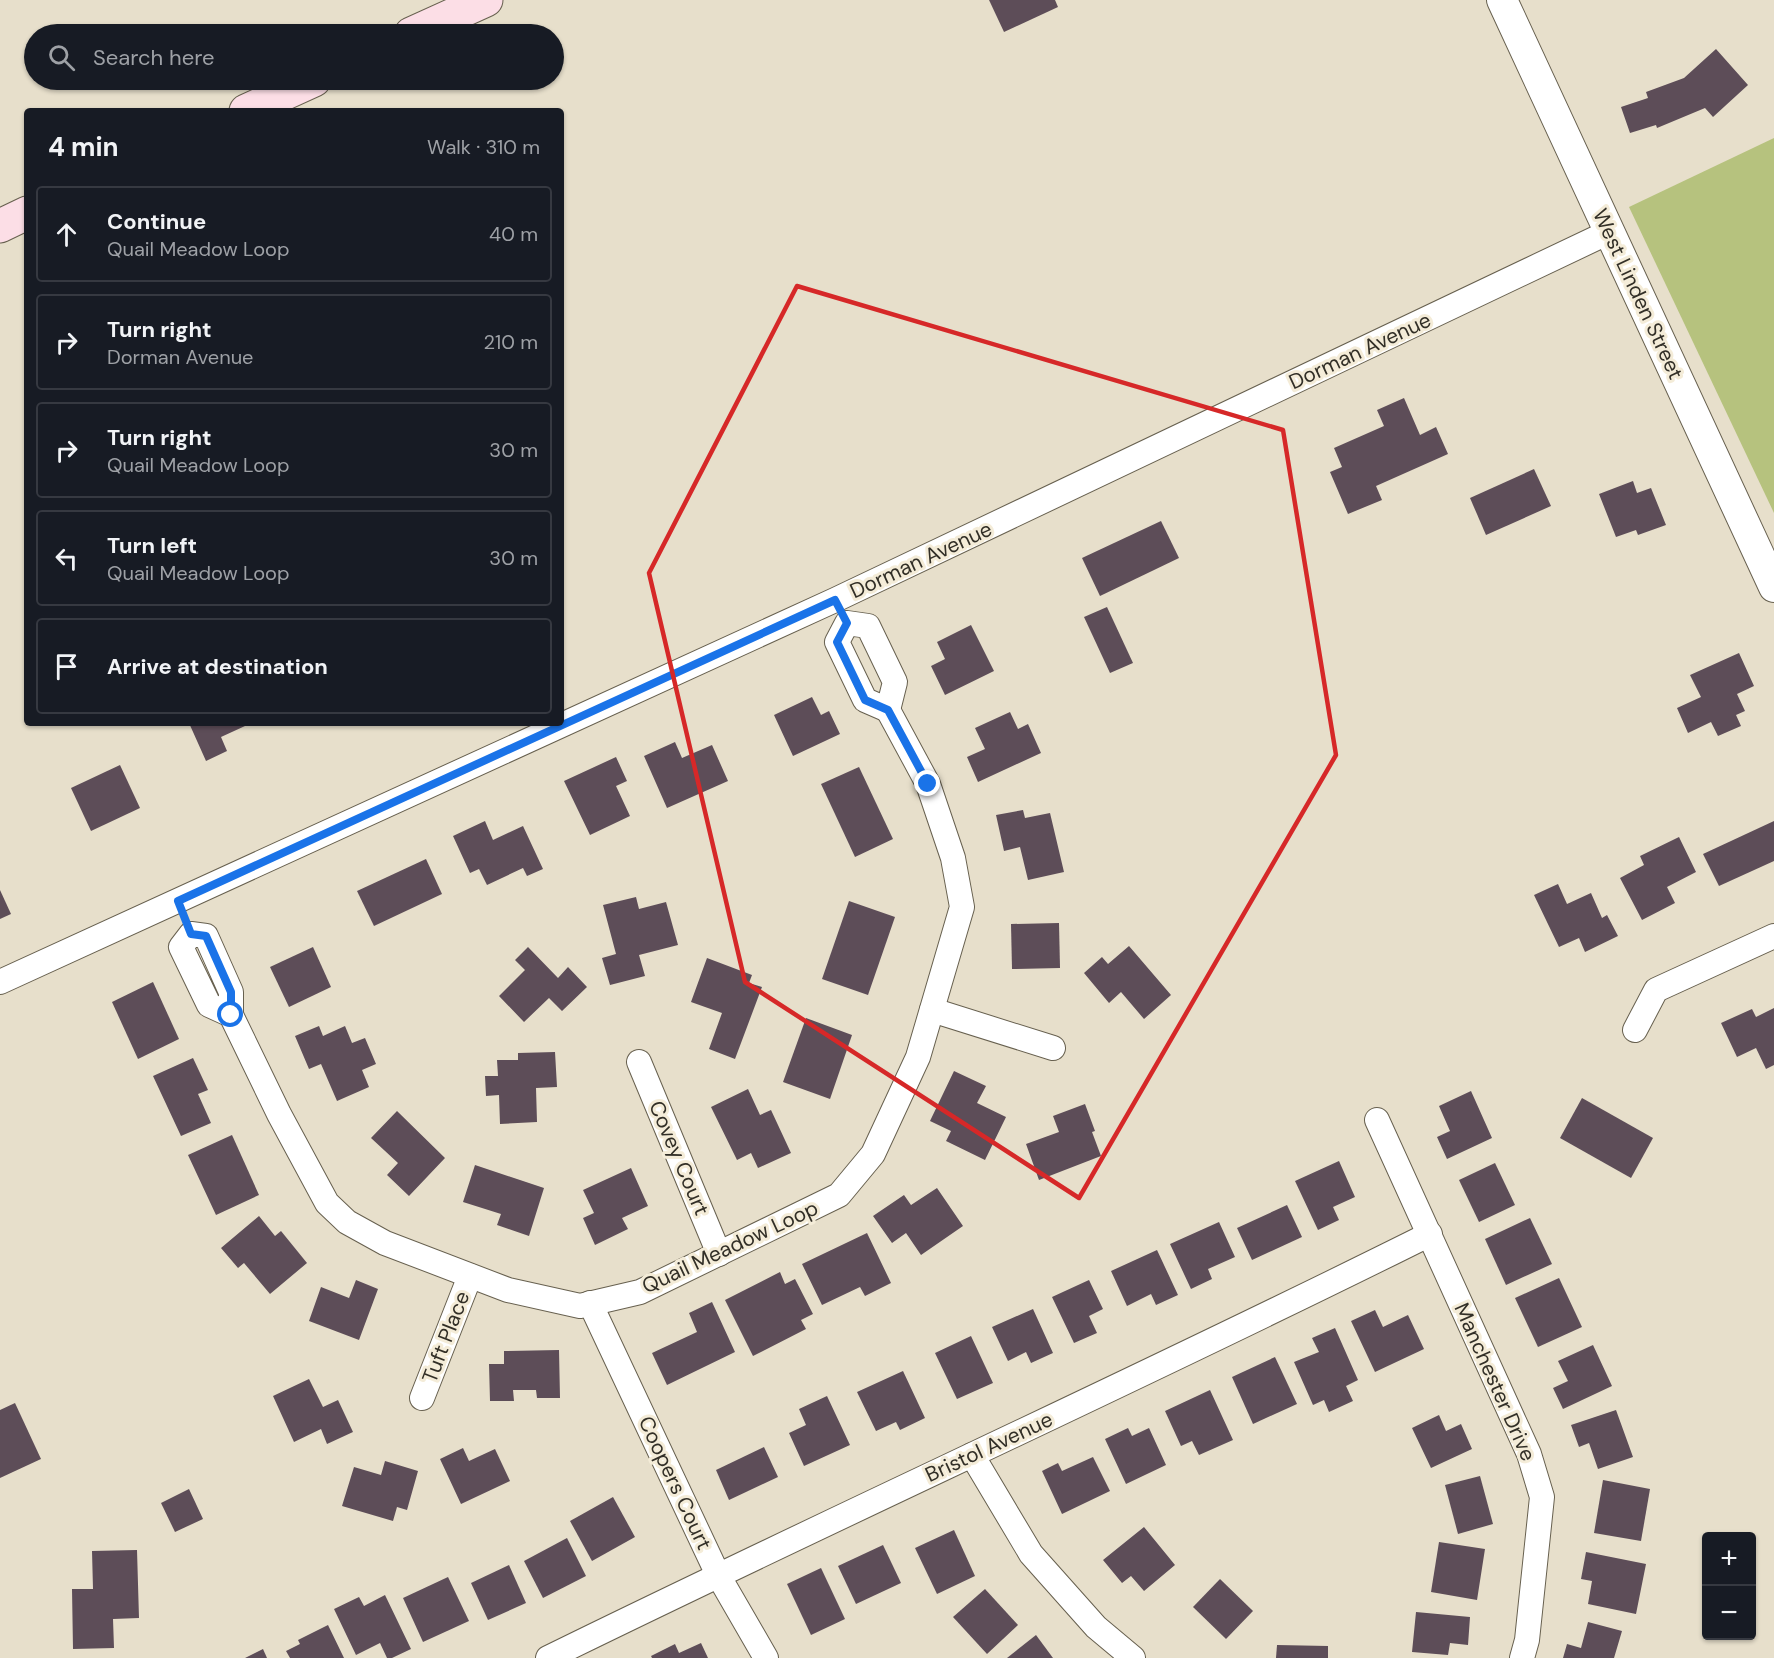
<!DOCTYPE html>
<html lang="en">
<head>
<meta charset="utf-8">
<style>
	body { margin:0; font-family:"DM Sans",sans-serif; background:#20242c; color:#f1f3f6 }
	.controls { position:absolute; right:18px; bottom:18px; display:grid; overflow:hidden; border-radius:6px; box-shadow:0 2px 4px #0004 }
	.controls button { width:54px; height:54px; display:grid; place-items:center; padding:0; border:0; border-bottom:2px solid #363941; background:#171b24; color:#f1f3f6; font:30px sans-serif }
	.stop { position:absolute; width:18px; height:18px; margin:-14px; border:4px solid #1a73e8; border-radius:50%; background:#fff }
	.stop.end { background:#1a73e8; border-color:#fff; box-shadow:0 2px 6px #0008 }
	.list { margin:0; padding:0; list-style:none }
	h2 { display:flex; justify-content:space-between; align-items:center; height:78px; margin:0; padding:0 24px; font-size:26px }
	h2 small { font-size:20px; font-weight:400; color:#9ea1a6 }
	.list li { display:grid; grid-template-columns:39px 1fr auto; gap:18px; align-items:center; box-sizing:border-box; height:96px; margin:0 12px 12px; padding:0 12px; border:2px solid #363941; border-radius:6px }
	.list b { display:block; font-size:22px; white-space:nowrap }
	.list p { margin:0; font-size:20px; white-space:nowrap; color:#9ea1a6 }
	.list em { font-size:20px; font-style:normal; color:#9ea1a6 }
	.icon { flex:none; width:33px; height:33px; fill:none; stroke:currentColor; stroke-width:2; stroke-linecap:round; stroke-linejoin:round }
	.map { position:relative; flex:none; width:1774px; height:1658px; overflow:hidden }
	.search { position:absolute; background:#171b24; box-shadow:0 2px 4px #0004; left:24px; top:24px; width:540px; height:66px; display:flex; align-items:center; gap:15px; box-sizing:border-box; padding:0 21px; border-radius:33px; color:#9ea1a6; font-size:22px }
	.panel { position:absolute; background:#171b24; box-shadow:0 2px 4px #0004; left:24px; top:108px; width:540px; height:618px; border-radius:6px }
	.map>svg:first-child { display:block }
	.green { fill:#b6c27e }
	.building { fill:#5d4d58 }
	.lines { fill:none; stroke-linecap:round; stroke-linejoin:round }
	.minor-casing { stroke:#67604f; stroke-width:26 }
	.tertiary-casing { stroke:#67604f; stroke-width:32 }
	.secondary-casing { stroke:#67604f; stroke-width:35 }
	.minor { stroke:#fff; stroke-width:24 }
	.tertiary { stroke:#fff; stroke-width:30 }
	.secondary { stroke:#fcdee6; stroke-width:33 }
	.route { stroke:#1a73e8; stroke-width:8 }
	.marked { fill:none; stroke:#d62828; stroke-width:4.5; stroke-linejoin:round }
	.labels { text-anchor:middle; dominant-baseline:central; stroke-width:6; stroke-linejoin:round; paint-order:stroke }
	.street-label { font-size:21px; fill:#322f27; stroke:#f4ecd8 }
</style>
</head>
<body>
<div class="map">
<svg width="1774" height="1658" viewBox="0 0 1774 1658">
	<rect width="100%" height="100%" fill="#e7dfcb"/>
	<polygon class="green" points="1774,138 1774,513 1629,207"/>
	<g class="building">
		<polygon points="989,0 1055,0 1058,7 1004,32"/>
		<polygon points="1716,49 1748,85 1713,117 1705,108 1657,128 1656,125 1630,133 1621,107 1648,98 1646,92 1684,78"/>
		<polygon points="1404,398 1420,435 1436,427 1448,454 1376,486 1382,500 1348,514 1330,472 1342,467 1334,448 1384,426 1377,410"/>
		<polygon points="1534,469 1551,506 1486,535 1470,498"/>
		<polygon points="1633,481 1637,493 1651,488 1666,525 1638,535 1636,530 1616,537 1599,494"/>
		<polygon points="1161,521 1179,558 1100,596 1082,558"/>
		<polygon points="1107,607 1133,663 1110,673 1084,617"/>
		<polygon points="971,625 994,671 945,695 931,666 945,659 937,642"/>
		<polygon points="1739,653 1754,686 1737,694 1745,711 1736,715 1741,726 1718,736 1711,722 1688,733 1677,708 1701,697 1690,675"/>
		<polygon points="812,697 821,715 829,711 840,734 793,756 774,715"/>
		<polygon points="1010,712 1018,729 1028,724 1041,753 978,782 967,757 985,749 975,728"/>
		<polygon points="189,723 243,723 245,726 221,737 227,751 206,761"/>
		<polygon points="675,742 682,758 712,745 728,781 667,808 644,756"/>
		<polygon points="616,757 627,781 616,786 630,816 590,835 564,781"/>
		<polygon points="120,765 140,808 91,831 71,788"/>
		<polygon points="859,767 893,839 855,857 821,784"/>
		<polygon points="1023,810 1025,818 1050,813 1064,872 1028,880 1020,847 1004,851 996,815"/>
		<polygon points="485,821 493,840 523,826 543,869 527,876 523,868 487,885 479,869 470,873 453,836"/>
		<polygon points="1774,821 1774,861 1719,886 1703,854"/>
		<polygon points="1679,837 1696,872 1667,887 1675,903 1642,920 1620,878 1644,865 1640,856"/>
		<polygon points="426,859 442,894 374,926 357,891"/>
		<polygon points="1558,884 1567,904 1591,893 1602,918 1607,915 1618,936 1585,952 1579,938 1559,947 1534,895"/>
		<polygon points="0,890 11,914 0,919"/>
		<polygon points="636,897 639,909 666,902 678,945 639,955 645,976 610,985 602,958 616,954 603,905"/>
		<polygon points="849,901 895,917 868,995 822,979"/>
		<polygon points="1059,923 1060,968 1012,969 1011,924"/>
		<polygon points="1129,946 1171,995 1144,1019 1121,992 1109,1003 1084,973 1102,957 1108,964"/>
		<polygon points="313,947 331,987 289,1007 270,967"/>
		<polygon points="528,947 558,978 568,967 587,987 562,1011 549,998 524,1022 499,996 525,970 515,960"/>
		<polygon points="707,958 752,975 749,983 762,987 735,1059 709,1049 722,1013 691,1002"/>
		<polygon points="153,982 179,1039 138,1059 112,1002"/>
		<polygon points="1774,1008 1774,1065 1766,1069 1756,1048 1737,1057 1721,1023 1752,1009 1756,1017"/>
		<polygon points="806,1018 852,1035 830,1099 783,1082"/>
		<polygon points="319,1026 323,1036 345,1026 352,1043 365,1038 376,1064 362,1070 369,1087 337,1101 321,1064 309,1069 295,1036"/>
		<polygon points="555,1052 557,1087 536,1088 537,1122 500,1124 499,1095 486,1096 485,1076 498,1076 497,1060 518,1060 518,1053"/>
		<polygon points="193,1058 208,1090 198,1094 211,1123 181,1136 153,1076"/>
		<polygon points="954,1071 986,1086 977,1103 1006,1117 985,1160 946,1141 951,1131 930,1121"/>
		<polygon points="748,1089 760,1115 771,1110 791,1153 758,1168 751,1153 737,1160 711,1107"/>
		<polygon points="1471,1091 1492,1138 1447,1159 1437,1137 1450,1131 1439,1106"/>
		<polygon points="1582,1098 1653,1138 1631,1178 1560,1138"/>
		<polygon points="1085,1104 1095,1131 1092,1132 1101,1156 1039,1180 1026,1144 1059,1132 1053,1116"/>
		<polygon points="397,1111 445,1158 409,1196 387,1175 398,1163 371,1138"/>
		<polygon points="232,1135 259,1195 216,1215 188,1155"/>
		<polygon points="1339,1161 1355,1197 1333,1207 1339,1220 1318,1230 1295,1181"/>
		<polygon points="1495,1163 1515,1205 1479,1222 1459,1180"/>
		<polygon points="475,1165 544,1188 529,1236 497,1225 501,1214 463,1202"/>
		<polygon points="631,1168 648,1206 622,1218 628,1229 595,1245 583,1218 594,1213 583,1190"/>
		<polygon points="937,1188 963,1226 921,1255 906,1233 892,1243 873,1216 904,1195 911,1205"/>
		<polygon points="1287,1205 1302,1237 1252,1260 1237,1228"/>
		<polygon points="259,1216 275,1236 281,1231 307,1263 270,1294 244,1263 238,1268 221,1248"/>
		<polygon points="1530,1218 1552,1264 1506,1285 1485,1239"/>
		<polygon points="1219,1222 1235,1257 1208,1269 1212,1279 1191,1289 1170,1244"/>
		<polygon points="867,1233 891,1283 865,1296 860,1287 822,1305 802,1264"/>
		<polygon points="1157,1250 1178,1295 1156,1305 1151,1294 1127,1306 1111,1271"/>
		<polygon points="780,1272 785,1284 795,1279 813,1314 801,1320 806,1329 753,1356 725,1300"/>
		<polygon points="1559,1278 1582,1327 1538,1347 1515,1298"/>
		<polygon points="356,1280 378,1289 359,1340 309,1321 321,1287 349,1298"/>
		<polygon points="1089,1280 1103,1309 1089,1316 1097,1333 1074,1343 1052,1297"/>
		<polygon points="712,1302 735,1352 667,1385 652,1353 697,1332 689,1313"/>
		<polygon points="1033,1309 1053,1353 1031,1363 1026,1352 1008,1361 992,1327"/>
		<polygon points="1375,1310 1383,1327 1408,1315 1424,1349 1375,1372 1351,1321"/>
		<polygon points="1335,1328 1358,1380 1346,1386 1353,1401 1329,1412 1324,1400 1313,1405 1294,1362 1319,1352 1312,1338"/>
		<polygon points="971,1336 993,1383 957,1399 935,1353"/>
		<polygon points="1593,1345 1612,1386 1563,1409 1553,1388 1568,1381 1558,1361"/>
		<polygon points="559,1350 560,1398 537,1398 536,1390 513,1390 514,1401 490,1401 489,1364 504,1364 504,1351"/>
		<polygon points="1275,1357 1297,1404 1253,1424 1232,1377"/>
		<polygon points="903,1371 925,1418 900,1430 896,1422 876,1431 857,1392"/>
		<polygon points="309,1379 323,1407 338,1400 353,1432 327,1444 321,1429 294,1442 273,1396"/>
		<polygon points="1210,1390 1233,1440 1199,1455 1192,1441 1181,1446 1165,1411"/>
		<polygon points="827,1396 850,1445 804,1466 789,1433 806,1425 799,1409"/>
		<polygon points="15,1403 41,1459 0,1478 0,1410"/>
		<polygon points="1616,1410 1633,1457 1598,1469 1589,1443 1579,1447 1571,1425"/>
		<polygon points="1439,1415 1446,1431 1461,1424 1472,1449 1431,1468 1412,1428"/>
		<polygon points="1128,1428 1132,1436 1149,1428 1166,1465 1126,1484 1105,1439"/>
		<polygon points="764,1447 778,1477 729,1500 716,1470"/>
		<polygon points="463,1448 469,1461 495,1449 510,1481 461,1504 440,1459"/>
		<polygon points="1093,1457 1110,1491 1062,1514 1042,1471 1058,1463 1062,1471"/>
		<polygon points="385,1461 418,1471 407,1510 397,1507 393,1521 342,1506 354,1467 381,1475"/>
		<polygon points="1480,1476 1493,1524 1458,1534 1445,1485"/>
		<polygon points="1603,1480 1650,1489 1641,1541 1594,1533"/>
		<polygon points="189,1489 203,1519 175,1532 161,1503"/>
		<polygon points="613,1497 635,1537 592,1561 570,1521"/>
		<polygon points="1144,1527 1175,1565 1144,1591 1131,1576 1122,1583 1103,1560"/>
		<polygon points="954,1530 975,1576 937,1594 915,1548"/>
		<polygon points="567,1538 586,1576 543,1598 524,1561"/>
		<polygon points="1439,1542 1485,1549 1477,1600 1431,1592"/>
		<polygon points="883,1545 901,1583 856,1604 838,1566"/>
		<polygon points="137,1550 139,1618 113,1619 114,1648 73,1649 72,1589 93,1589 92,1551"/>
		<polygon points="1586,1552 1646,1564 1636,1614 1588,1604 1592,1581 1581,1579"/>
		<polygon points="509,1565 526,1603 488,1620 471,1583"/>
		<polygon points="821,1568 845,1619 811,1635 787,1584"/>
		<polygon points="448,1577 469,1621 423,1642 403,1598"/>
		<polygon points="1220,1579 1253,1611 1226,1639 1193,1607"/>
		<polygon points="985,1589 1018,1625 987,1654 953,1617"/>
		<polygon points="385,1595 411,1649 392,1658 387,1658 380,1643 356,1655 334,1609 359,1597 364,1606"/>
		<polygon points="1416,1612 1470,1617 1468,1645 1450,1643 1448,1655 1412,1652"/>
		<polygon points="1588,1622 1622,1631 1614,1658 1563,1658 1567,1644 1581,1648"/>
		<polygon points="328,1625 344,1658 290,1658 286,1651 300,1644 298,1640"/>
		<polygon points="1036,1635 1053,1658 1007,1658"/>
		<polygon points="701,1643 708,1658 652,1658 651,1656 675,1644 679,1653"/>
		<polygon points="1277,1645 1328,1646 1328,1658 1276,1658"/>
		<polygon points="263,1649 267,1658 245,1658"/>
	</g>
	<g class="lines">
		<defs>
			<g id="minor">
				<polygon points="847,623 868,626 895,682 888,710 865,700 837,642"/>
				<polygon points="191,934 206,936 231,992 231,1015 209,1005 181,947"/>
				<polyline points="0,982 835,600 1609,232"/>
				<polyline points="932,1010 1053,1048"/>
				<polyline points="231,1015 279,1114 327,1203 347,1222 385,1243 508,1290 580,1306 640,1292 839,1195 873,1154 918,1057 962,907 953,858 928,784 888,710"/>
				<polyline points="1635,1030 1656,990 1774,936"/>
				<polyline points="639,1062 719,1254"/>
				<polyline points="1377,1120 1529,1454 1542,1497 1527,1640 1522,1658"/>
				<polyline points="590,1303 718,1575 766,1658"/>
				<polyline points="422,1398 470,1276"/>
				<polyline points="972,1455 1031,1554 1096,1627 1133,1658"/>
				<path d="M548,1658c293,-144 590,-278 882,-424"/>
			</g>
			<polyline id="tertiary" points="1502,0 1774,587"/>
			<g id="secondary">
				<polyline points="411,34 486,0"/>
				<polyline points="246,111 314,80"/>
				<polyline points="0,226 27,213"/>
			</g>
		</defs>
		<use href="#minor" class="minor-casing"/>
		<use href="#tertiary" class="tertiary-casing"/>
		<use href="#secondary" class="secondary-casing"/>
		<use href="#minor" class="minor"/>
		<use href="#tertiary" class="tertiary"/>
		<use href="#secondary" class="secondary"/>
	</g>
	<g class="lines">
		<polyline class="route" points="231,1015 231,992 206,936 191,934 178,901 835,600 847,623 837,642 865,700 888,710 928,784"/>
	</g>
	<path class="marked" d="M797,286l486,144 53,325 -257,443 -334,-216 -96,-409z"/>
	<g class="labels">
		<g class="street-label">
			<text transform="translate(1638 294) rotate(65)">West Linden Street</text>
			<text transform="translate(1360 351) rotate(-25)">Dorman Avenue</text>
			<text transform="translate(921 560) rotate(-25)">Dorman Avenue</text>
			<text transform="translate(679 1158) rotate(67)">Covey Court</text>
			<text transform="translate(730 1247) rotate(-25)">Quail Meadow Loop</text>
			<text transform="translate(446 1337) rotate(-69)">Tuft Place</text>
			<text transform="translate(1495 1382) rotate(66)">Manchester Drive</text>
			<text transform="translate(989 1447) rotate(-25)">Bristol Avenue</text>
			<text transform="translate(675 1483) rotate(65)">Coopers Court</text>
		</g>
	</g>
</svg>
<div class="controls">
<button>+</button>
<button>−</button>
</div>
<div class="stop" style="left:231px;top:1015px"></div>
<div class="stop end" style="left:928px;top:784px"></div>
<div class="search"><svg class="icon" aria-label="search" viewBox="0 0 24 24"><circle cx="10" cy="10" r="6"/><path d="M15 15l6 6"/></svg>Search here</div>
<section class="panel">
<h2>4 min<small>Walk · 310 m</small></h2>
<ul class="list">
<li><svg class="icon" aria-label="ahead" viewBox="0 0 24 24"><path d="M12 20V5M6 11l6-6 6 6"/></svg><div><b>Continue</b><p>Quail Meadow Loop</p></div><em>40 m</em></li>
<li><svg class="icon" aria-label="right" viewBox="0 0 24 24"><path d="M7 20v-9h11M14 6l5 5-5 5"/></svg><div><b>Turn right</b><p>Dorman Avenue</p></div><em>210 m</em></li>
<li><svg class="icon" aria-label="right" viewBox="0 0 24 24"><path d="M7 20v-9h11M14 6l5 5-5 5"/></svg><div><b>Turn right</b><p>Quail Meadow Loop</p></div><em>30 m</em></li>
<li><svg class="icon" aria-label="left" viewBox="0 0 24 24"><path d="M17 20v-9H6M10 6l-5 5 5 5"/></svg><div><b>Turn left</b><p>Quail Meadow Loop</p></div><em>30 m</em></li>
<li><svg class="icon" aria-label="arrive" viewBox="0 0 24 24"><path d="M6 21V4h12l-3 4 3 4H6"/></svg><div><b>Arrive at destination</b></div></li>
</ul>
</section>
</div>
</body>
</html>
